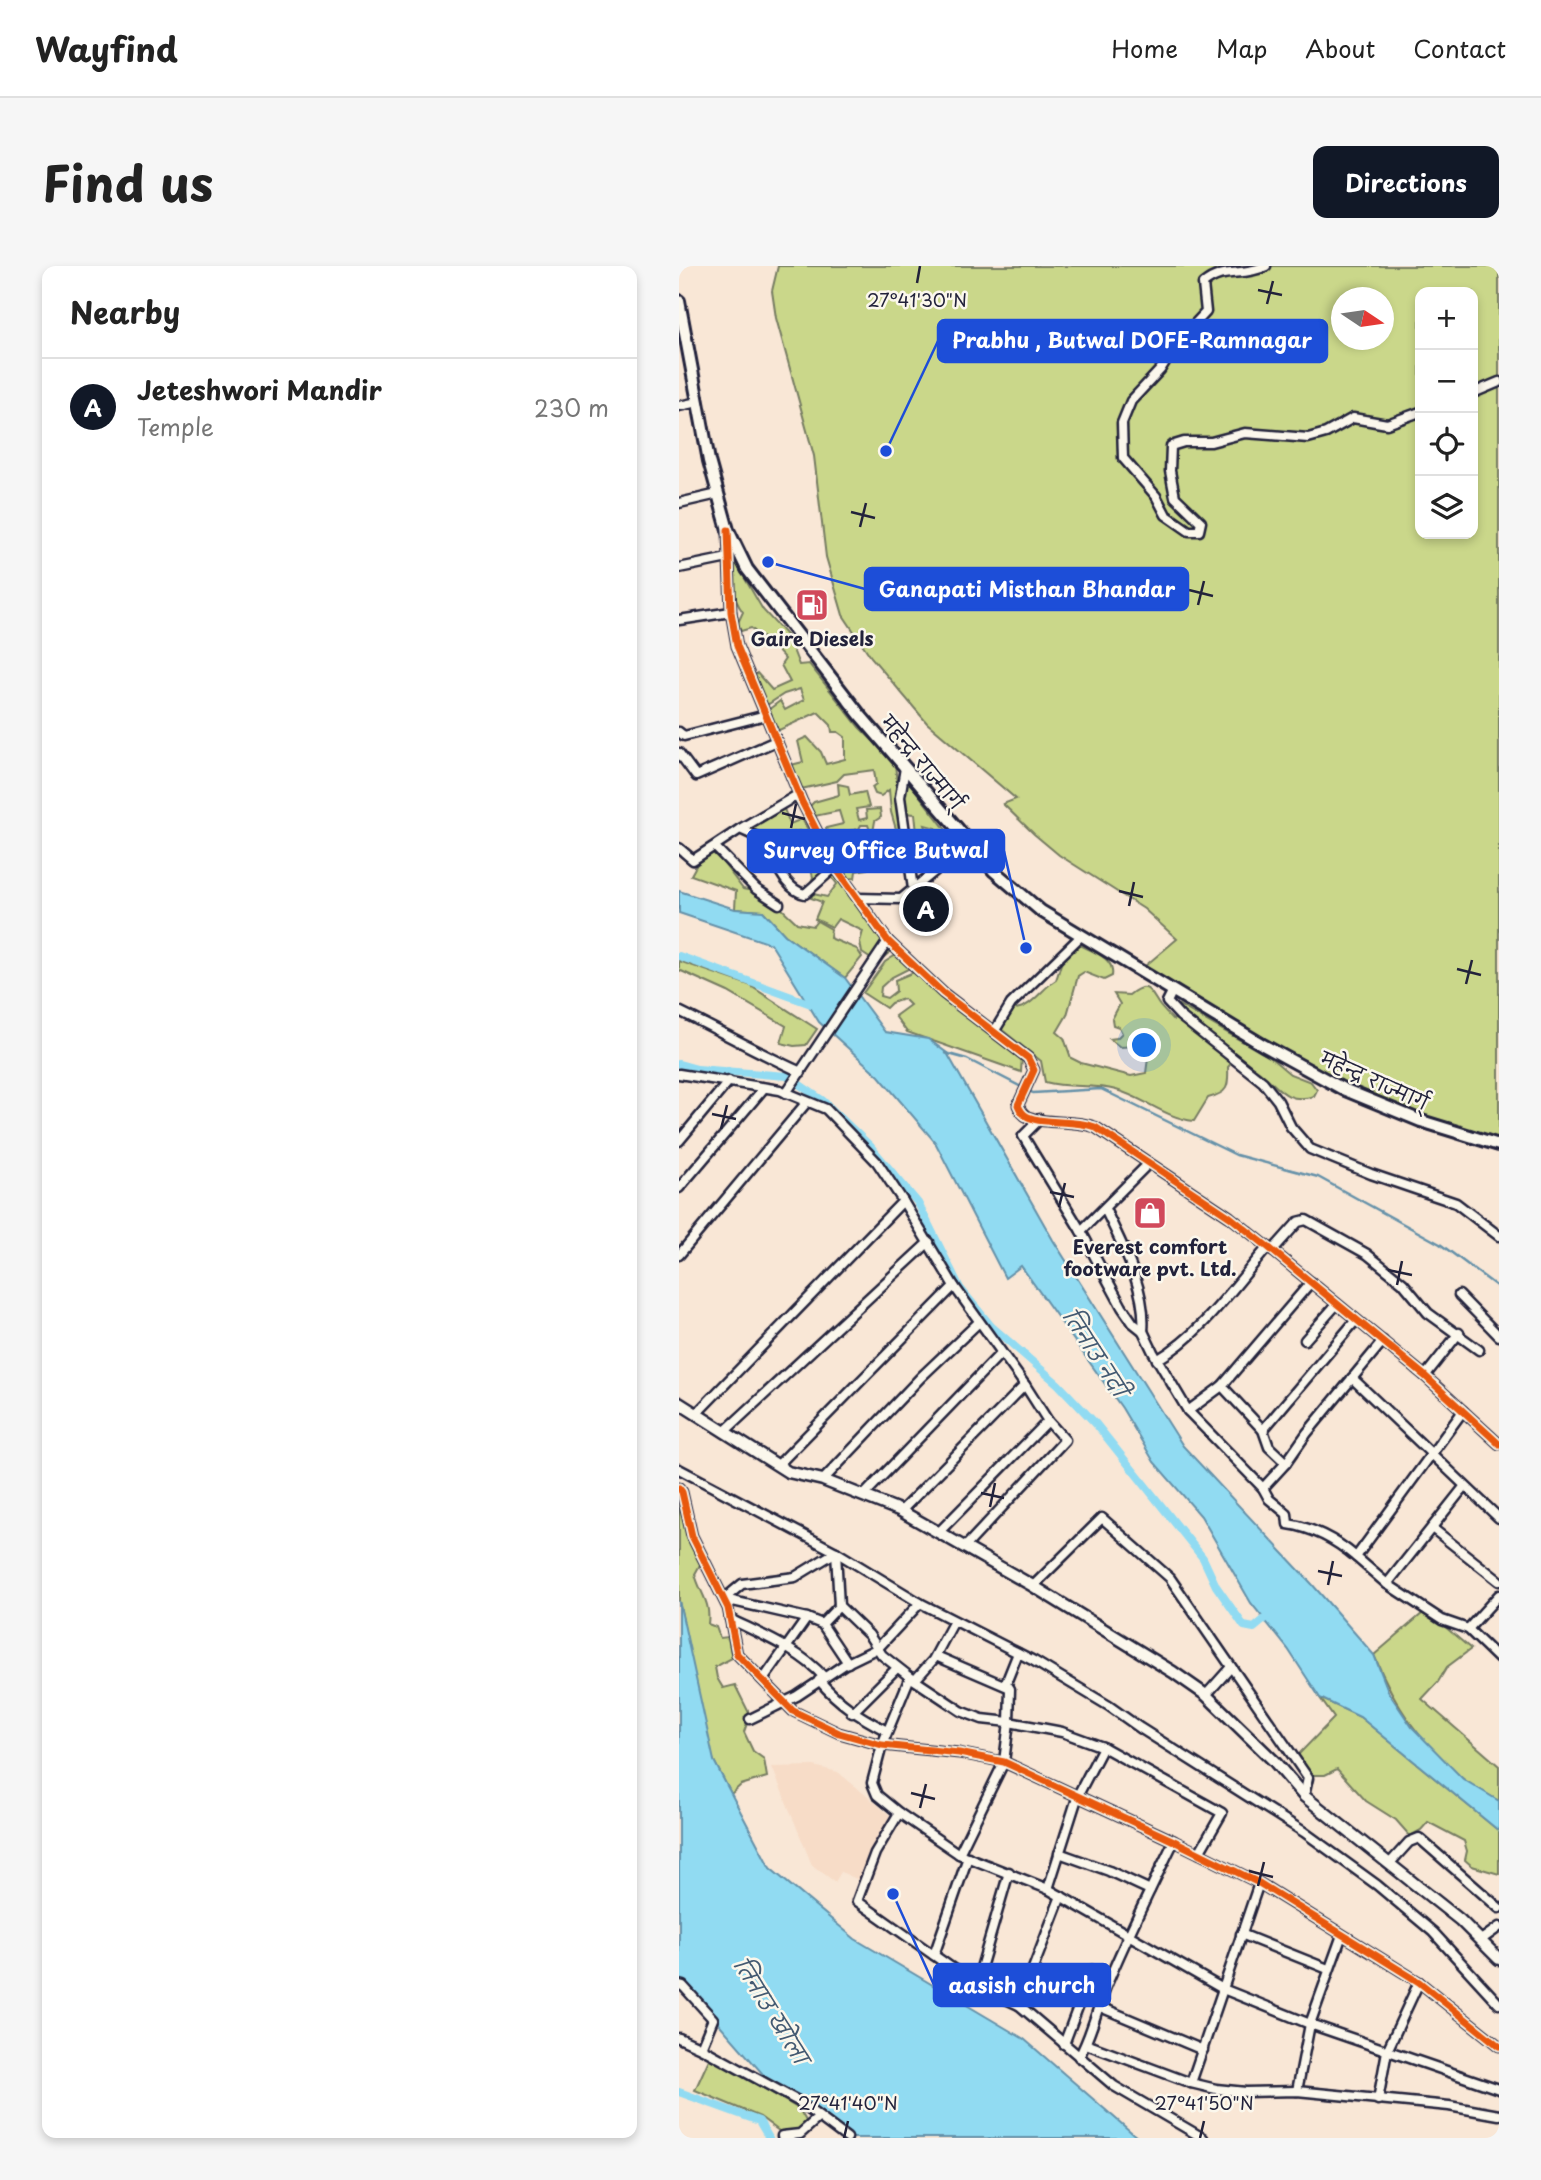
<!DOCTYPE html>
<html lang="en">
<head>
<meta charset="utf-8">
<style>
	body { margin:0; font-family:"Playpen Sans","Playpen Sans Deva",sans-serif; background:#f6f6f6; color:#222 }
	.controls { position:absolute; right:21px; top:21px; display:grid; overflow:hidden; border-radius:14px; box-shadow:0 4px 10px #0003 }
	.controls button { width:63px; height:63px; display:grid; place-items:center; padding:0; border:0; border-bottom:2px solid #e0e0e0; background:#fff; color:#222; font:35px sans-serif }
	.compass { position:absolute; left:652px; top:21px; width:63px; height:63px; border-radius:50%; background:#fff; box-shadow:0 4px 10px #0003; rotate:103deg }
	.you { position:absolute; left:466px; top:780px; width:24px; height:24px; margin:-18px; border:5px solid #fff; border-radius:50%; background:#1a73e8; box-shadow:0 0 0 10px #1a73e833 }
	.badge { display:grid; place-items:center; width:46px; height:46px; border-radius:50%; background:#111827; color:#fff; font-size:23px; font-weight:700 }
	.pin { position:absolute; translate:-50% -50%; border:4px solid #fff; box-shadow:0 2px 7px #0006 }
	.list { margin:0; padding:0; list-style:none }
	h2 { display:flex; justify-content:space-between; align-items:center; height:91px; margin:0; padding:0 28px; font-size:30px }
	h2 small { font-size:23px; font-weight:400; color:#767676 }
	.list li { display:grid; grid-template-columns:46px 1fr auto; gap:21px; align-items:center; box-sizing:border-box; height:98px; padding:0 28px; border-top:2px solid #e0e0e0 }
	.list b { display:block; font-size:26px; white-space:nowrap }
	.list p { margin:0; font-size:23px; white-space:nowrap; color:#767676 }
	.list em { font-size:23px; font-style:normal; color:#767676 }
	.icon { flex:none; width:38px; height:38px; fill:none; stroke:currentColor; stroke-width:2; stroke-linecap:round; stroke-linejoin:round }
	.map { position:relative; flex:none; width:820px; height:1872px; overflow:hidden; border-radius:14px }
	header { display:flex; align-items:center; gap:42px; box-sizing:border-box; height:98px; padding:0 35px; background:#fff; border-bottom:2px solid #e0e0e0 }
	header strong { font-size:33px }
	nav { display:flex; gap:38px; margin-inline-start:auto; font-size:24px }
	.intro { display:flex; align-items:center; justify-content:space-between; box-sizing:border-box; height:168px; padding:0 42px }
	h1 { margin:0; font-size:49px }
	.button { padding:18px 32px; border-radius:14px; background:#111827; color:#fff; font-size:24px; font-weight:700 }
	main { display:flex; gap:42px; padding:0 42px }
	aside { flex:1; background:#fff; border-radius:14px; box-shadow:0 4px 10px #0003 }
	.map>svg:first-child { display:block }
	.built { fill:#f7dcc7 }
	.green { fill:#cad78a; stroke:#767c62; stroke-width:2; fill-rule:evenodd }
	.water { fill:#91dbf2; stroke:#6591a9; stroke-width:2 }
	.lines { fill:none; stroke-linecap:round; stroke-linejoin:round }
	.stream { stroke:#6591a9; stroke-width:2.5 }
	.canal { stroke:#91dbf2; stroke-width:8 }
	.minor-casing { stroke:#22223b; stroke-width:13 }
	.major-casing { stroke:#22223b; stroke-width:15 }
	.highway-casing { stroke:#22223b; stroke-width:16 }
	.minor { stroke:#fbf7ec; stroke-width:8 }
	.major { stroke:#fbf7ec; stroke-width:10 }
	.highway { stroke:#fbf7ec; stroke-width:10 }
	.cycleway-casing { stroke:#fbf7ec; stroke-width:11 }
	.cycleway { stroke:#e8590c; stroke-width:7 }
	.ticks { fill:none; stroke:#22223b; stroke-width:2.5 }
	.labels { text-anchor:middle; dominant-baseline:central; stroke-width:5; stroke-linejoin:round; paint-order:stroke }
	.poi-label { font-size:19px; font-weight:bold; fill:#22223b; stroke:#fbf7ec }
	.street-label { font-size:19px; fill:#22223b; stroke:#fbf7ec }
	.water-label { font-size:21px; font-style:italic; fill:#435a72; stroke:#fbf7ec }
	.ticks-label { font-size:18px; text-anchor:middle; fill:#22223b; stroke:#fbf7ec; stroke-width:5; stroke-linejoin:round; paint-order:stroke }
	.leader { fill:none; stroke:#1d4ed8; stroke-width:2.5 }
	.callout-dot { fill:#1d4ed8; stroke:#fbf7ec; stroke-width:2.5 }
	.callout { fill:#1d4ed8; stroke:#1d4ed8; stroke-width:2.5 }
	.callout-label { font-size:21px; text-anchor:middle; font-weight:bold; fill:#fff }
</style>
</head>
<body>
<header>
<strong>Wayfind</strong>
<nav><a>Home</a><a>Map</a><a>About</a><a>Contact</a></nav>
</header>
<div class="intro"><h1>Find us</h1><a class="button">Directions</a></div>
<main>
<aside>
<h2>Nearby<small></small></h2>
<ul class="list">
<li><span class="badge">A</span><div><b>Jeteshwori Mandir</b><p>Temple</p></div><em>230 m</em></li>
</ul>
</aside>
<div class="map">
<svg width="820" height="1872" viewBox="0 0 820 1872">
	<rect width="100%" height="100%" fill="#f9e7d6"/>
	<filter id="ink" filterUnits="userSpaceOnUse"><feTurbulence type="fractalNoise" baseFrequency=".0143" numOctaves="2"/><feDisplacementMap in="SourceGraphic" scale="14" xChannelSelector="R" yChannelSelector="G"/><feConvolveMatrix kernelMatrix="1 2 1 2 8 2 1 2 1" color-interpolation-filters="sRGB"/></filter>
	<g filter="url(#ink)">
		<polygon class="built" points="135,1500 159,1506 213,1551 199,1569 180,1614 162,1606 156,1616 133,1599 93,1501"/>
		<g class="green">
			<path d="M99,0h721v873l-99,-31 -79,-35 -176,-107 32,-27 -33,-30 -85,-54 -25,-21 -31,-30 13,-5 -89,-76 -56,-66 -28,-42 -17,-58 -12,-101 -38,-138 -4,-27zM741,26h53v242h-53zM662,32h42v42h-42z"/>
			<path d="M54,292l30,52 25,27 11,28 10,-1 50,63 36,36 6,68 -3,5 -7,-24 -2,-22 -8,6 -6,-2 -3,-7 4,-3 -2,-14 -30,4 -7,7 -36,8 -10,-24 12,-3 -5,-21 9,-4 14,15 5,12 19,-5v-22l-7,-5h-6l-1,-7 -13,-13 -41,19 -9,-21 12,-9 5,9 19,-10 -4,-11 -16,5 -17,11 -14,-28 4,-4 15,17 18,-8 -9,-17 4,-6 -10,-11 -24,-20 -10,3 -4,-6 6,-13c-10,-13 -17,-39 -10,-54z"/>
			<polygon points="229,515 271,569 283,580 266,594 259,586 257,562 246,559 252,576 245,574 243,568 238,567 236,548 225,547 224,522"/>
			<polygon points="159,518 169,520 171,529 186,526 190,541 177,543 180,554 188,552 187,544 201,543 202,551 196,555 193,572 186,584 188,595 202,598 202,601 191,599 188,603 177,605 176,612 167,613 150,582 186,578 188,568 191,565 189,559 182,559 180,563 149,569 147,562 164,558 160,545 136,550 130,541 135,536 160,529"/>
			<polygon points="105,543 111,558 123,553 149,599 138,614 131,619 134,611 131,601 119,603 114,596 103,604 99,597 104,588 114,585 120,589 128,576 120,565 110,568 91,584 87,572 70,564"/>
			<polygon points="35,585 64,623 74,625 100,640 118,657 134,660 138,655 152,663 151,672 178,683 183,691 166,712 106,669 84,645 56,643 57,625 12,609 18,598"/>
			<polygon points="157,607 212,685 198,697 183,687 181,676 184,665 159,653 153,661 136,653 143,636 132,632 134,628 148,631 158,618 152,610"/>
			<path d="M401,679c14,7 35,13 32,31l-8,4 -20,-8 -6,4 -11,39 -10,17 7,6 7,20 10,5 50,13 15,-3 2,-15 -9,-12 -19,1 -10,-8 7,-1 5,-5 -3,-6 -6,-2 -1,-6 8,-15 -6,-10 15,1c19,-16 21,-3 31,11 4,5 9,10 13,14l5,-3 1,-12 92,53 19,16 21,8 6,8 -3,6c-30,10 -38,-14 -58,-27 -6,-4 -14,-7 -21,-10l-7,8c1,20 0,26 -20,31l-14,23c-29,-3 -51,-24 -78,-31 -24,-7 -47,-1 -71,-8l-4,-21 -40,-32 13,-20c18,-1 27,-20 42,-29 7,-19 3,-25 24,-35z"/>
			<polygon points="217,689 231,702 213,711 202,721 201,730 208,732 217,725 216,714 235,706 343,790 342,806 228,766 216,750 231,739 225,733 212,737 207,742 184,727 206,696"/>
			<polygon points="0,695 70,719 138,763 127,779 115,780 102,777 107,760 49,726 0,704"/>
			<path d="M0,1231l8,30 14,36 -6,11c5,20 16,27 13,50l8,3 4,11 8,-1 4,21 -17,9 2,11 6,10 12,-3 15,30 -6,17 9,19 11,8 3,18 -26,8 -10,9 -17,-33 -6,-16 -29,-144z"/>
			<path d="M744,1347l20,12 28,24 -24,18 -9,15 -16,17 77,67v35c-12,-7 -26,-14 -37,-23 -43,-36 -67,-72 -88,-123z"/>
			<polygon points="641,1432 681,1451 820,1565 820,1608 793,1600 786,1594 788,1585 785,1575 749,1556 742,1564 731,1570 717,1554 687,1535 658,1503 646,1509 631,1509 617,1491 655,1452"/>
			<polygon points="31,1791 120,1843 127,1855 118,1866 104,1868 81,1851 16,1824"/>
		</g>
		<g class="water">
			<polygon points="0,625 56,643 84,645 106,669 166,712 206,766 249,773 268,787 374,974 504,1180 632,1317 695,1389 710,1427 733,1461 784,1513 820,1535 820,1565 681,1451 641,1432 609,1383 572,1337 522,1250 475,1196 443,1142 342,1000 326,1012 256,876 200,810 140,756 92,678 0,647"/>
			<polygon points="0,1335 35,1495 91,1602 176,1673 345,1773 459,1872 172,1872 103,1830 0,1712"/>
		</g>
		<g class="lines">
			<polyline class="stream" points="266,787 288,793 354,827 422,823 557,889 639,911 761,978 820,1022"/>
			<g class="canal">
				<polyline points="0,690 132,738 137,737"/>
				<polyline points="0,798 18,803 108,810 143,834 192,881 239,937 281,1022 312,1060 379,1118 417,1158 524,1292 537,1320 565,1360 575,1362 587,1352"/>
				<polyline points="0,1826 80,1855 90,1872"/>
			</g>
			<defs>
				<g id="minor">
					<path d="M587,0c-26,12 -41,0 -63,18l3,28 -29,31 -17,27 -29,31 -9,22 1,35 33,38 10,19 23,16h10l2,-9 -26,-25 -5,-26 1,-25 13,-4h27l34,-9 63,5 18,-5 27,-15 34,6 33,-12"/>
					<polyline points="794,127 820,116"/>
					<polyline points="0,140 19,136"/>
					<polyline points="0,237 39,228"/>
					<path d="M49,267l3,79 6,34 65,156 33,65 53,74 55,52 85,65 6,12 -16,35c2,5 5,10 10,12 18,8 45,2 67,10l135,90 38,30 157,129 74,68"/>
					<polyline points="0,302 49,292"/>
					<polyline points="0,354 52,346"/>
					<polyline points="0,466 5,470 87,449"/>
					<polyline points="0,487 17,510 97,475"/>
					<polyline points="226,502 221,531 234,623"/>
					<polyline points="61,563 115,531 122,535"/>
					<polyline points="36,581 77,623 100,638"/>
					<path d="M0,582l14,12 47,-31c6,3 15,6 20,10 14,13 21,50 45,55l30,-27"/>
					<polyline points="178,632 222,633 290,577"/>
					<polyline points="494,724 488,736 501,750 584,816 599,835 612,861 631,883 692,908 777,937 820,970"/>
					<path d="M0,745c41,20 80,42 122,61"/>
					<polyline points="315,766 332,738 402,670"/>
					<polyline points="0,808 101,824 147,843 198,896 224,935 275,1020 346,1119 369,1155 386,1174 286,1281"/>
					<polyline points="107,827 209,675"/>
					<path d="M361,853l-17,17 58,95 41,76 11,16 10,8 10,21 35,59 75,77 6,11 18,15 1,10c27,4 48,16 68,33"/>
					<polyline points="0,875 50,815"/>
					<polyline points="0,922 85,822"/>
					<path d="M426,943c17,36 42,81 38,122"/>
					<polyline points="402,965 469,898"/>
					<polyline points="593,985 619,956 627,954 688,988 724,1017 749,1047 800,1084"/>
					<polyline points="0,989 128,836"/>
					<polyline points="780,1029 820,1070"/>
					<polyline points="626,1074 657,1039"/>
					<path d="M478,1094c46,-27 77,-74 111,-113"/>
					<polyline points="746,1110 780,1067"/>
					<polyline points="673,1112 820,1252"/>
					<polyline points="543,1120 584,1164 590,1181 607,1197"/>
					<polyline points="509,1145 543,1120 632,1016"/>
					<polyline points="784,1145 677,1291 708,1318 763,1354 789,1363 820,1393"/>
					<polyline points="17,1148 224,935"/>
					<polyline points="584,1164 677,1054"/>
					<polyline points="45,1166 250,976"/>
					<polyline points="99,1199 275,1020"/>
					<polyline points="0,1203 157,1286 241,1337 355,1395 430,1440 461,1462 625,1566 698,1619 754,1666 820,1738"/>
					<polyline points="144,1214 242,1111 300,1056"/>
					<polyline points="0,1222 3,1226 13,1270 49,1342 58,1388 114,1445 160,1467 203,1479 280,1487 325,1496 495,1575 580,1617 740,1716 820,1780"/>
					<polyline points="584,1222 607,1197 628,1167 704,1075"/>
					<polyline points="184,1230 322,1087"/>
					<polyline points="222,1245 346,1119"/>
					<polyline points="753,1262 820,1315"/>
					<polyline points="260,1266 369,1155"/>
					<polyline points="157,1286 160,1340 190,1369 203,1389 231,1411 282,1445 303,1453 330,1456 325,1496 280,1588"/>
					<polyline points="708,1318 785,1221"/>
					<polyline points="354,1320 423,1252 491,1312 629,1512 625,1530"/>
					<polyline points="45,1333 128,1352 143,1358 169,1397"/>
					<polyline points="45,1333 63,1318 116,1311 157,1286"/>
					<path d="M51,1353c32,16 70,31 94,58"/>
					<polyline points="143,1358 160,1340"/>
					<polyline points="789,1363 820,1329"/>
					<polyline points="339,1387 327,1417 331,1423 330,1456 383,1466 424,1481"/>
					<polyline points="257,1390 329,1421"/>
					<polyline points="231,1411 203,1479 193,1517 198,1529 220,1547 280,1588 369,1623 544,1723 631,1758 820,1823"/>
					<polyline points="84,1414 128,1352"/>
					<path d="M140,1414c20,24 41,37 68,51"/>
					<polyline points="236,1414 254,1394 275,1355"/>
					<polyline points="527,1429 552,1401"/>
					<polyline points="173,1447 218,1402"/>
					<polyline points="71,1453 118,1430 166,1398 199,1382 241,1337"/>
					<polyline points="220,1547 196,1587 178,1635 297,1719 340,1739 435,1820 524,1872"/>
					<polyline points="380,1587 430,1605 471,1624"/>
					<polyline points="711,1597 730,1576 740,1572 820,1642"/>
					<polyline points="369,1623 399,1529 424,1481 543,1547 520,1587"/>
					<polyline points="562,1668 649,1703"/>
					<polyline points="802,1674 820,1661"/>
					<polyline points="255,1689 289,1591"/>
					<polyline points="0,1719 4,1720 34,1753 22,1782 119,1835 140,1851 121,1868 103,1870"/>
					<polyline points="297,1719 330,1606"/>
					<polyline points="340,1739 382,1630"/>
					<polyline points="419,1740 524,1784"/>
					<polyline points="0,1772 22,1782"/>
					<polyline points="385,1778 413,1704"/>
					<polyline points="407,1778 512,1817 537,1823 567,1826 618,1825 770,1840 820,1849"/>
					<path d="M400,1791c13,-23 18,-50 29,-75 20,-48 43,-94 66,-141"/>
					<polyline points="512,1817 580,1617"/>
					<polyline points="618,1825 631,1758 663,1669"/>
					<polyline points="699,1834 708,1785 740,1716"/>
					<polyline points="140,1851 168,1872"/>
				</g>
				<polyline id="major" points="0,1137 109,1206 144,1214 220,1244 354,1320 494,1406 527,1429 595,1495 625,1530 781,1654 820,1693"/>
				<polyline id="highway" points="0,35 30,195 49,264 68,303 181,449 315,605 362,645 584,779 664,823 742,855 820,879"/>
			</defs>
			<use href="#minor" class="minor-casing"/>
			<use href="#major" class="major-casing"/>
			<use href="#highway" class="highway-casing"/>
			<use href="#minor" class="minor"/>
			<use href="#major" class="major"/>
			<use href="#highway" class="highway"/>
			<defs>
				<g id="cycleway">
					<path d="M49,264l3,82 6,34 65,156 33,65 53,74 55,52 85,65 6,12 -16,35c2,5 5,10 10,12 18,8 45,2 67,10l135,90 38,30 157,129 74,68"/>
					<polyline points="0,1222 3,1226 13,1270 49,1342 58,1388 114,1445 160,1467 203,1479 280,1487 325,1496 495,1575 580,1617 740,1716 820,1780"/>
				</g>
			</defs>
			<use href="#cycleway" class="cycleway-casing"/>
			<use href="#cycleway" class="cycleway"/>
		</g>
	</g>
	<path class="ticks" d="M238,17l3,-17M579,24l24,5M588,38l6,-23M172,246l24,6M181,261l6,-24M510,324l24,6M519,339l6,-24M103,547l23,6M112,562l5,-24M440,625l24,6M450,640l5,-24M778,703l24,6M787,718l6,-24M33,848l24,5M42,863l6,-24M371,926l24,5M380,941l6,-24M709,1004l24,5M718,1019l5,-24M302,1227l23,5M311,1241l5,-24M639,1305l24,5M649,1319l5,-24M232,1527l24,6M241,1542l6,-24M570,1605l24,6M579,1620l6,-24M165,1872l4,-17M521,1872l4,-17"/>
	<defs>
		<symbol id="fuel-square" viewBox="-11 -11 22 22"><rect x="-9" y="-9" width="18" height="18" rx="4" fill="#d1495b" stroke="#fbf7ec"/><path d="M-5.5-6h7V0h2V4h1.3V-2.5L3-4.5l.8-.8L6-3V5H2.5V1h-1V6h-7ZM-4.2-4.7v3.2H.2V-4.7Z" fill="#fff"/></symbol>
		<symbol id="shop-square" viewBox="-11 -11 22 22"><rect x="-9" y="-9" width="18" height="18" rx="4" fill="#d1495b" stroke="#fbf7ec"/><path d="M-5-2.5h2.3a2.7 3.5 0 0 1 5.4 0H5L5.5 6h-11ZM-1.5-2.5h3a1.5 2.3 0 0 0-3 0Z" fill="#fff"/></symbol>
	</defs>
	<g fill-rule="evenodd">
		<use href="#fuel-square" x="114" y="320" width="38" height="38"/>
		<use href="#shop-square" x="452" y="928" width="38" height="38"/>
	</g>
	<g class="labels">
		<g class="poi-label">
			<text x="133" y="372">Gaire Diesels</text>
			<text x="471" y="980">Everest comfort<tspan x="471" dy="22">footware pvt. Ltd.</tspan></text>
		</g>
		<g class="street-label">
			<text transform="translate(244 496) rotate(50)">महेन्द्र राज्मार्ग्</text>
			<text transform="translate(696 814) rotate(24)">महेन्द्र राज्मार्ग्</text>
		</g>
		<g class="water-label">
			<text transform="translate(417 1086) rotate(57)">तिनाउ नदी</text>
			<text transform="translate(93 1744) rotate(58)">तिनाउ खोला</text>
		</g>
	</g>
	<g class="ticks-label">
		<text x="238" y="41">27°41'30"N</text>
		<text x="169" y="1844">27°41'40"N</text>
		<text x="525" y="1844">27°41'50"N</text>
	</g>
	<path class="leader" d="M207 185L259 75M89 296L186 323M347 682L325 585M214 1628L255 1719"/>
	<g class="callout-dot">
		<circle cx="207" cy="185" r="7"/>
		<circle cx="89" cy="296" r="7"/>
		<circle cx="347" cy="682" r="7"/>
		<circle cx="214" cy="1628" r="7"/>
	</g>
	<g class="callout">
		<rect x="259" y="54" width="389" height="42" rx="7"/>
		<rect x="186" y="302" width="323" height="42" rx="7"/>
		<rect x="69" y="564" width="256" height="42" rx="7"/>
		<rect x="255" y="1698" width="176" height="42" rx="7"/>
	</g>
	<g class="callout-label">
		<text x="453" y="82">Prabhu , Butwal DOFE-Ramnagar</text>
		<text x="348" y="331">Ganapati Misthan Bhandar</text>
		<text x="197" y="592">Survey Office Butwal</text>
		<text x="343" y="1727">aasish church</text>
	</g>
</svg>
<div class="controls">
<button>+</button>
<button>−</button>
<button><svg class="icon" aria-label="locate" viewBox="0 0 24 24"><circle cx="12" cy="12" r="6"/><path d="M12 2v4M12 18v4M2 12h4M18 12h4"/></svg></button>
<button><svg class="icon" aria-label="layers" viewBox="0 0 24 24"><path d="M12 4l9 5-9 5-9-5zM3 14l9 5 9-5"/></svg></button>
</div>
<svg class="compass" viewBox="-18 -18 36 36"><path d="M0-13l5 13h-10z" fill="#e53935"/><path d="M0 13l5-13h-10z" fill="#767676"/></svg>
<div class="you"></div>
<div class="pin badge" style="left:247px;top:643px">A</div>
</div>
</main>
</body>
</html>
